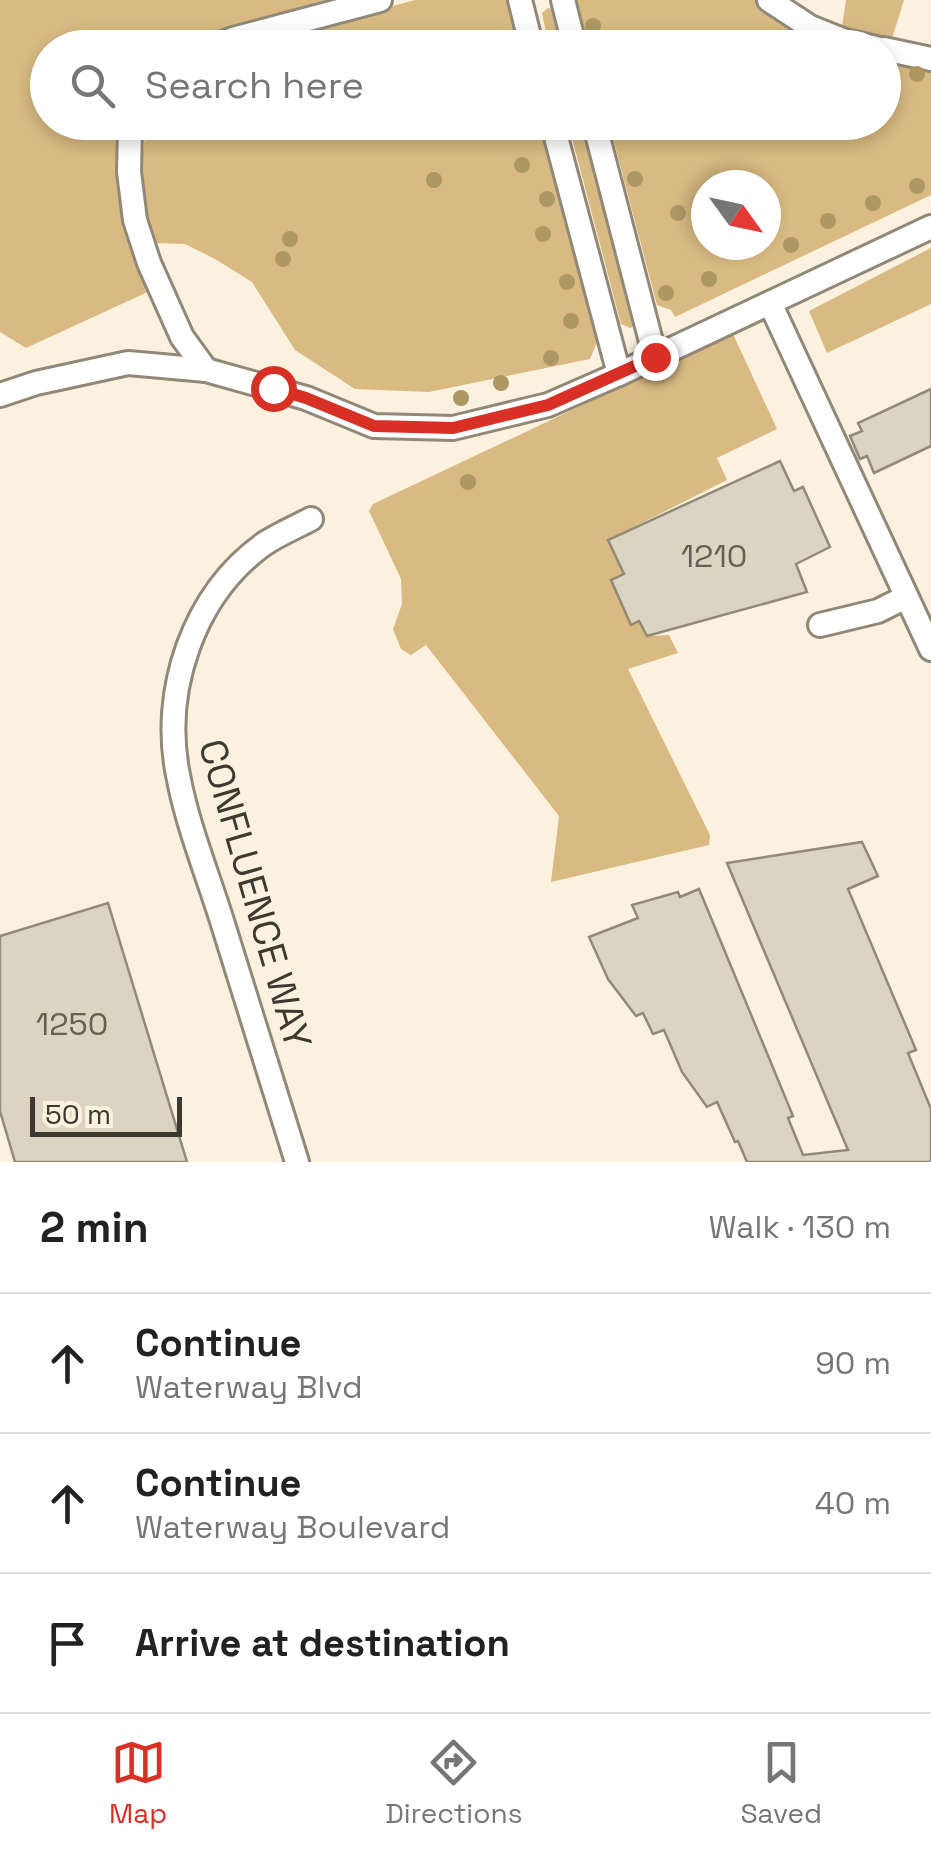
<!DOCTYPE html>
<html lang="en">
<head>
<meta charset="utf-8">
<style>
	body { margin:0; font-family:"Space Grotesk",sans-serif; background:#f6f6f6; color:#222 }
	.compass { position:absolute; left:691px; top:170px; width:90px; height:90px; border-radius:50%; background:#fff; box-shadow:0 5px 15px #0003; rotate:123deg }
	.scale { position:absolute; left:30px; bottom:25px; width:152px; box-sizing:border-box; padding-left:10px; border:5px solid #3c3931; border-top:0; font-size:28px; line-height:35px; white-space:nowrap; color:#3c3931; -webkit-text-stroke:8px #fbf1de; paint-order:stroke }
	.stop { position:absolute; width:30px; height:30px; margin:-22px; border:8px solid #d93025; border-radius:50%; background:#fff }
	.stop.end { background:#d93025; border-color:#fff; box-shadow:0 2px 10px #0008 }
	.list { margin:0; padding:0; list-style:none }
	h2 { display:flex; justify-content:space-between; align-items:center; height:130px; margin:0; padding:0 40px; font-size:42px }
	h2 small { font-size:32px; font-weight:400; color:#767676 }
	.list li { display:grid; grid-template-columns:65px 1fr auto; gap:30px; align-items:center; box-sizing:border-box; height:140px; padding:0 40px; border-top:2px solid #e0e0e0 }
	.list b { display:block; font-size:38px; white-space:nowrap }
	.list p { margin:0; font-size:32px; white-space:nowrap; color:#767676 }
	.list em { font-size:32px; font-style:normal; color:#767676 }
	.icon { flex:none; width:55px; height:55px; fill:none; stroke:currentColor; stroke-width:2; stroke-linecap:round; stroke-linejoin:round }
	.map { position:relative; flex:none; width:931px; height:1162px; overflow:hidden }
	.search { position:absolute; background:#fff; box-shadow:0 5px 15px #0003; left:30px; right:30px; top:30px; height:110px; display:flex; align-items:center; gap:25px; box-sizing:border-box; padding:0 35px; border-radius:55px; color:#767676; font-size:38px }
	.sheet { height:550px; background:#fff }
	nav { display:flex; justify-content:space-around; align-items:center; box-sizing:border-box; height:140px; border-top:2px solid #e0e0e0; background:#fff; font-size:28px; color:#767676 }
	nav a { display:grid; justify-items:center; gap:5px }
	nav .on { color:#d93025 }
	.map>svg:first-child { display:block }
	.green { fill:#d8ba82; fill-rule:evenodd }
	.building { fill:#ddd3c1; stroke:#928978; stroke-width:2.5 }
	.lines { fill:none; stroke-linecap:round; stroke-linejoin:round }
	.minor-casing { stroke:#928877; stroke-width:28 }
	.minor { stroke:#fff; stroke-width:22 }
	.tree { fill:#ad9864 }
	.route { stroke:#d93025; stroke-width:12 }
	.labels { text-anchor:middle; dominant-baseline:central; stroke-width:8; stroke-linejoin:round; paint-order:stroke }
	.number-label { font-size:32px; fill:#646055 }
	.street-label { font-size:38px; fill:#3c3931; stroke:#fbf1de }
</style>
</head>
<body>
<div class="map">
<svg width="931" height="1162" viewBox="0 0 931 1162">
	<rect width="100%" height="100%" fill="#fbf1de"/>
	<g class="green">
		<polygon points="0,0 325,0 171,44 168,47 48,48 48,122 120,123 119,179 152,290 26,348 0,332"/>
		<polygon points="415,0 509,0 523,48 240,48"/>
		<polygon points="574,0 759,0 848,47 588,47"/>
		<polygon points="846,0 904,0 891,42 857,34 842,27"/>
		<polygon points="548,8 559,11 568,47 549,47 542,13"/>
		<path d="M884,56l47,10v129l-256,122 -4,-7 -14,-5 -48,-182 275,-1zM706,185h60v60h-60z"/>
		<path d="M149,123h395l56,212 -10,24 -161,33 -74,-3 -60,-39 -43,-68 -37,-23 -30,-15 -31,-1c-10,-41 -18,-79 -5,-120z"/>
		<polygon points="568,123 588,123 638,322 635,326 630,328 621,324"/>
		<polygon points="931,248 931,304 827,353 809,311"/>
		<polygon points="733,334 777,429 717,458 727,480 608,540 624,574 611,581 631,625 639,621 647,636 669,635 678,653 628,669 710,835 709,845 551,882 559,816 426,645 411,655 401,649 393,629 402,604 401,579 369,511 373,504"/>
	</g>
	<g class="building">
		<polygon points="931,389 931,446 874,473 867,456 860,459 850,436 862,431 858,423"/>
		<polygon points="780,461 794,491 803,487 830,547 796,564 807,592 647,636 639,621 631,625 611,580 624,574 608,540"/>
		<polygon points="862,842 878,876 848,889 916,1050 908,1053 931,1109 931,1162 747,1162 738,1141 735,1142 717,1102 707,1107 682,1072 664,1030 653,1034 643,1013 636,1016 608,979 589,937 638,918 632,905 678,892 680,897 699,889 793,1116 788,1118 803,1155 848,1150 727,863"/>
		<polygon points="108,903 187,1162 15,1162 0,1111 0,936"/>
	</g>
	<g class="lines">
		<defs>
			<g id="minor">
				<polyline points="520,0 532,48"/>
				<polyline points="563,0 575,48"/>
				<polyline points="769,0 810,27 845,41 876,48"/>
				<polyline points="209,48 233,39 380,0"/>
				<polyline points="884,49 931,59"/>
				<polyline points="134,122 130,130 129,172 135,220 149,263 182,337 206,370"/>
				<polyline points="552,122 619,374"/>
				<polyline points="594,122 655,357"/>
				<polyline points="770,303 931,649"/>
				<polyline points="0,395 36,383 128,363 206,370 306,398 374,426 453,428 548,405 619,374 931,227"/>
				<polyline points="820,625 878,611 906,597"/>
				<path d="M297,1162c-25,-80 -50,-161 -75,-241 -15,-48 -35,-97 -44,-146 -17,-84 15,-180 86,-231 15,-10 32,-17 47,-25"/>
			</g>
		</defs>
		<use href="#minor" class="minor-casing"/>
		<use href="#minor" class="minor"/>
	</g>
	<g class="tree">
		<circle cx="593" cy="26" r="8"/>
		<circle cx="917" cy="74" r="8"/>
		<circle cx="522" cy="165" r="8"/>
		<circle cx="635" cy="179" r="8"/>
		<circle cx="434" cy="180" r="8"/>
		<circle cx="917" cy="186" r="8"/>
		<circle cx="547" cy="199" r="8"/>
		<circle cx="873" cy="203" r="8"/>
		<circle cx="678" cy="213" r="8"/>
		<circle cx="828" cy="221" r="8"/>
		<circle cx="543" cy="234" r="8"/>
		<circle cx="290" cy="239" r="8"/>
		<circle cx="791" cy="245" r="8"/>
		<circle cx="283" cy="259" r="8"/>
		<circle cx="709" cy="279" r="8"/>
		<circle cx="567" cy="282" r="8"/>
		<circle cx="666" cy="293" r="8"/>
		<circle cx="571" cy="321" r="8"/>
		<circle cx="551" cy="358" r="8"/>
		<circle cx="501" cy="383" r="8"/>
		<circle cx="461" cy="398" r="8"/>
		<circle cx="468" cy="482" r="8"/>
	</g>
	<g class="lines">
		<polyline class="route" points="273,388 306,398 374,426 453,428 548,405 655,357"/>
	</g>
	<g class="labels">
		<g class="number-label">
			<text x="714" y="556">1210</text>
			<text x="72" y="1024">1250</text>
		</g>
		<g class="street-label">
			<text transform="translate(255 894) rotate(74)">CONFLUENCE WAY</text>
		</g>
	</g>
</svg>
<svg class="compass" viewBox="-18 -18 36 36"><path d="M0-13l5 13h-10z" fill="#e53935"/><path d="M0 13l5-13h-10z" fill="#767676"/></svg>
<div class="scale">50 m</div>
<div class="stop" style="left:273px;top:388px"></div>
<div class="stop end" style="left:655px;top:357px"></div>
<div class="search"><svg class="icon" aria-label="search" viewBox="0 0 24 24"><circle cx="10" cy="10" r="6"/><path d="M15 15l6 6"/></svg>Search here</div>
</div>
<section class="sheet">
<h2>2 min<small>Walk · 130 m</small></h2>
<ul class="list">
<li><svg class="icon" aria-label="ahead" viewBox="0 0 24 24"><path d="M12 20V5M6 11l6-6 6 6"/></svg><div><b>Continue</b><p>Waterway Blvd</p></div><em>90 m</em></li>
<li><svg class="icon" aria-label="ahead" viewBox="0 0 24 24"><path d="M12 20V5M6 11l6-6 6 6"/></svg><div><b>Continue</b><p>Waterway Boulevard</p></div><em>40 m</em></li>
<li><svg class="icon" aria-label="arrive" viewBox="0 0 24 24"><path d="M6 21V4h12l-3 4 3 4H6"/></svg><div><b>Arrive at destination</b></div></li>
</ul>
</section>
<nav>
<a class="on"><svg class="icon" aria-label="map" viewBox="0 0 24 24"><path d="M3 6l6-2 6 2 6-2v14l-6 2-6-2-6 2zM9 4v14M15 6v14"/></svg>Map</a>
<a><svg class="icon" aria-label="directions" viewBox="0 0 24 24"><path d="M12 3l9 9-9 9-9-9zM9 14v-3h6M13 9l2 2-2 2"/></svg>Directions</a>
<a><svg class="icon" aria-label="saved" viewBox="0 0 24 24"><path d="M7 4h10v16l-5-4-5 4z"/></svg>Saved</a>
</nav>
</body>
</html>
